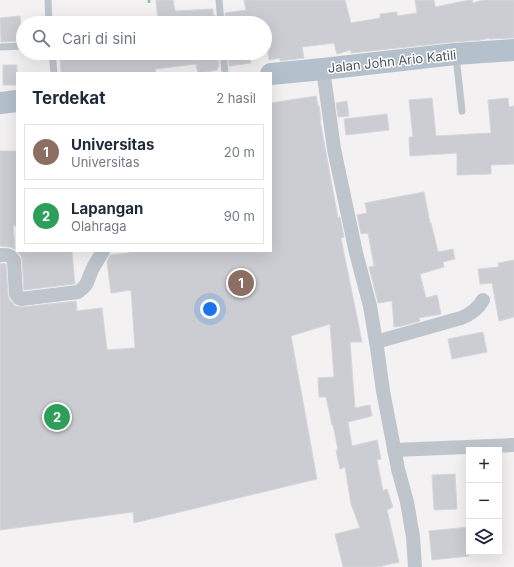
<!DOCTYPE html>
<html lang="id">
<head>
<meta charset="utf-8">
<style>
	body { margin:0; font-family:Inter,sans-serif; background:#f2f2f3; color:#1f2937 }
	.controls { position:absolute; right:12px; bottom:12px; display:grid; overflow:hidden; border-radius:0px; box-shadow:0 4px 16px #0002 }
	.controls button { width:36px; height:36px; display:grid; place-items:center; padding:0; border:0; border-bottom:1px solid #e0e1e3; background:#fff; color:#1f2937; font:20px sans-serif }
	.you { position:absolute; left:210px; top:309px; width:14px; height:14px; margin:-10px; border:3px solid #fff; border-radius:50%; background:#1a73e8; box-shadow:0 0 0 6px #1a73e833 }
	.badge { display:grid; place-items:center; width:26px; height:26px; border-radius:50%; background:#2c74d2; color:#fff; font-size:13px; font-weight:700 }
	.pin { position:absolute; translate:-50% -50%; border:2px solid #fff; box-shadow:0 1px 4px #0006 }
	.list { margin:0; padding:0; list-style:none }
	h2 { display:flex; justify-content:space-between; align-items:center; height:52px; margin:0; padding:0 16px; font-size:17px }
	h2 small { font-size:13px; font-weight:400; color:#747a83 }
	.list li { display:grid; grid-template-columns:26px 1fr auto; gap:12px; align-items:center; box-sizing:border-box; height:56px; margin:0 8px 8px; padding:0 8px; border:1px solid #e0e1e3; border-radius:0px }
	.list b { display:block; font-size:15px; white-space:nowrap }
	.list p { margin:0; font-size:13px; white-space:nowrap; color:#747a83 }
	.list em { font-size:13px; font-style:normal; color:#747a83 }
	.icon { flex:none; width:22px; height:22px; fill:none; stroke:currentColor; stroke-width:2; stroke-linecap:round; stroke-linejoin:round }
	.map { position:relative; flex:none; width:514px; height:567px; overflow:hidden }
	.search { position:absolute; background:#fff; box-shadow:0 4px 16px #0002; left:16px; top:16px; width:256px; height:44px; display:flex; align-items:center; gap:10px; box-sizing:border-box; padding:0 14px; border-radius:22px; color:#747a83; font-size:15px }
	.panel { position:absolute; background:#fff; box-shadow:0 4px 16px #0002; left:16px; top:72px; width:256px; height:180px; border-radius:0px }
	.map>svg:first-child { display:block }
	.building { fill:#cbcdd3; stroke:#d6d7db }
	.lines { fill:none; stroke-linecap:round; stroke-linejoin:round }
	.path { stroke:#80c6a4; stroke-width:2.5; stroke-dasharray:3 2; stroke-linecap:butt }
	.lane { stroke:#bec5cc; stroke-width:7 }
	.street { stroke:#bec5cc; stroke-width:14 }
	.primary { stroke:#b4c0cc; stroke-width:22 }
	.labels { text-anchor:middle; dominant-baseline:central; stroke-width:3; stroke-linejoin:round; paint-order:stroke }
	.street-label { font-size:13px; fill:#4b545c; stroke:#fff }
</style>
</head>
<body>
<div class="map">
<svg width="514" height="567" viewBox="0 0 514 567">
	<rect width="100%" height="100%" fill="#f3f1f1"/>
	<g class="building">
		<polygon points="156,0 173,0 175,11 213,9 213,15 215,15 216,23 158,23"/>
		<polygon points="244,0 345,0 351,23 380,18 380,14 397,12 397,16 417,13 415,0 434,0 435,7 469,0 472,0 473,3 483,0 514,0 514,38 489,39 489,38 481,40 454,42 351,53 350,50 337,54 334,43 302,47 304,58 280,61 280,58 269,60 265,33 265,23 226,23 225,13 246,10"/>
		<polygon points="20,16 22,41 1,42 0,18"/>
		<polygon points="60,53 107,53 107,55 126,53 218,53 219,67 217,67 218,70 199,73 198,73 196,64 155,69 156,72 149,73 61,73"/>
		<polygon points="228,53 249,53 251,63 229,66"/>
		<rect x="3" y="65" width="14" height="20"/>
		<polygon points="316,96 318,106 319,106 321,120 320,120 338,218 340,217 344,237 341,238 362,342 350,342 355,408 370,405 372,416 348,422 352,446 377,440 381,459 377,460 383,491 387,489 393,507 387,510 399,562 378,567 343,567 335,534 360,528 351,504 345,467 340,469 336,450 338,450 333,425 332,425 326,397 319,397 318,378 334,377 330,324 291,336 317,479 134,523 133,512 0,530 0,263 6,264 8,295 9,299 15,306 22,307 76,301 77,311 102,308 107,350 135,348 131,290 111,293 107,262 110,255 129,253 129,251 271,251 271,103"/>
		<polygon points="432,98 436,136 491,133 488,100 508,98 509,107 514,106 514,164 491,165 491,174 457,175 457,153 410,156 409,137 413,137 409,100"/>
		<polygon points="347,101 349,116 338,117 336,103"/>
		<polygon points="387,114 389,130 346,135 344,119"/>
		<polygon points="0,151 17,151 17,226 13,226 15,249 10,247 0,246"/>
		<polygon points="424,192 430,223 431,223 438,252 453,249 455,259 443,262 444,267 420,274 426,298 437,295 441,314 419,318 420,321 402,326 394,327 392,301 378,303 369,267 374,266 368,233 361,234 357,215 367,213 365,203"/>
		<polygon points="17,251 72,251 75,284 24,290 22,260 21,256"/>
		<polygon points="514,260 514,317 499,321 492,283 480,284 478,269 499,267 498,263"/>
		<polygon points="483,332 487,352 452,359 448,339"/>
		<polygon points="455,474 457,509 434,510 432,475"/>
		<polygon points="469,527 469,556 432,560 429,531"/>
	</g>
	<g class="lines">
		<polyline class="path" points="149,0 149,4"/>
		<g class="lane">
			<polyline points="48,0 49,23"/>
			<polyline points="219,0 221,23"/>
			<polyline points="0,47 23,46"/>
			<polyline points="52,53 54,73"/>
			<polyline points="223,53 225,73"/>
			<polyline points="456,56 462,111"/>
		</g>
		<g class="street">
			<polyline points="323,69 334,149 356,253 370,306 377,348 383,391 398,469 407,502 413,537 415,567"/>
			<path d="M0,255c7,0 10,-1 14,6l2,33 3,4 2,1 57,-7c12,-8 9,-13 15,-24 3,-6 7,-11 10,-17"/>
			<path d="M376,342l85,-24c10,-4 17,-9 22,-18"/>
			<polyline points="394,450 514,445"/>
		</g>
		<g class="primary">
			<polyline points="271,74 323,69 455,54 514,50"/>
			<polyline points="0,103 17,101"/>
		</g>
	</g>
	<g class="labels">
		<g class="street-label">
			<text transform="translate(392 61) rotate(-6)">Jalan John Ario Katili</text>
		</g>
	</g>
</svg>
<div class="controls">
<button>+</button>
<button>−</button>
<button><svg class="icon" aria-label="layers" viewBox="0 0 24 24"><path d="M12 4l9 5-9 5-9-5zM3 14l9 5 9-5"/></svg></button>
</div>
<div class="you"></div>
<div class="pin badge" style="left:241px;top:283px;background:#8d6e63">1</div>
<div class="pin badge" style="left:57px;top:417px;background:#2e9e5b">2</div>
<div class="search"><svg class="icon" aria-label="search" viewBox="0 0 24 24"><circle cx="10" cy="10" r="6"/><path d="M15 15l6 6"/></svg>Cari di sini</div>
<section class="panel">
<h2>Terdekat<small>2 hasil</small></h2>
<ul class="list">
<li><span class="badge" style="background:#8d6e63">1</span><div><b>Universitas</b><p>Universitas</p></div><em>20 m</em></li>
<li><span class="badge" style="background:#2e9e5b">2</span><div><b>Lapangan</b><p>Olahraga</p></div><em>90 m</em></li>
</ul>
</section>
</div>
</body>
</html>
